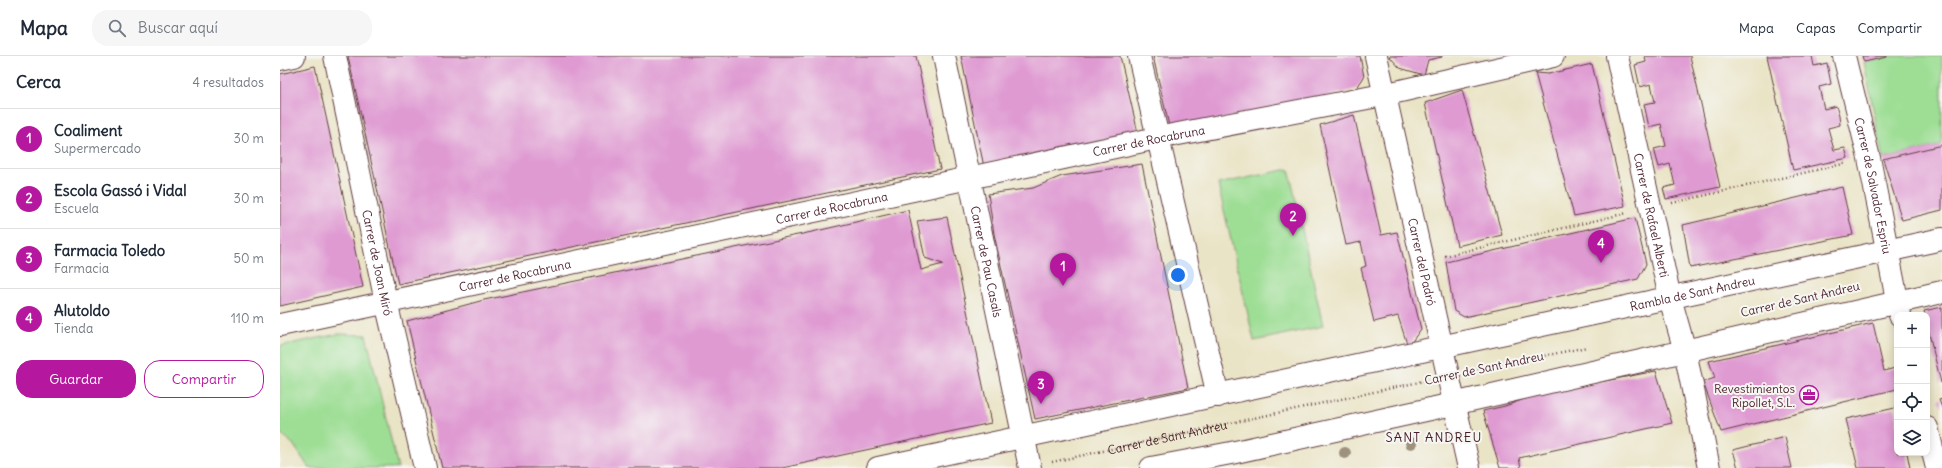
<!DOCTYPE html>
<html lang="es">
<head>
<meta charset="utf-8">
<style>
	body { margin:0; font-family:Delius,sans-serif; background:#f6f6f7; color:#1f2937 }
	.controls { position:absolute; right:12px; bottom:12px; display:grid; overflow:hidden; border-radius:8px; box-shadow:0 2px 10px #0003 }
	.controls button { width:36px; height:36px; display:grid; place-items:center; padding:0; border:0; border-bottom:1px solid #e0e1e3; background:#fff; color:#1f2937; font:20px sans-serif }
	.you { position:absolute; left:898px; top:219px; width:14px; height:14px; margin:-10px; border:3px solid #fff; border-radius:50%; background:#1a73e8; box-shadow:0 0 0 6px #1a73e833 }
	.badge { display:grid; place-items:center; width:26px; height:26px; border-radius:50%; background:#b5179e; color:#fff; font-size:13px; font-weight:700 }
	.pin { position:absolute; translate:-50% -33px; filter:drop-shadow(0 1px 2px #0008) }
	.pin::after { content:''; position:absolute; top:21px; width:14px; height:12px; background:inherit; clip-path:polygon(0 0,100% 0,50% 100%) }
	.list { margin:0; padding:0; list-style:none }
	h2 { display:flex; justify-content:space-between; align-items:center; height:52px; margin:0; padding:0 16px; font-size:17px }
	h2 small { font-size:13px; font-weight:400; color:#747a83 }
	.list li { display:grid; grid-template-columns:26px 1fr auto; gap:12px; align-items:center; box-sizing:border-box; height:60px; padding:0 16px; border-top:1px solid #e0e1e3 }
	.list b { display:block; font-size:15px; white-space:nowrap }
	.list p { margin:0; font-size:13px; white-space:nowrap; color:#747a83 }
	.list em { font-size:13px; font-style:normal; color:#747a83 }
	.actions { display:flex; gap:8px; padding:12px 16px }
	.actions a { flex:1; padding:9px 0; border:1px solid #b5179e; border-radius:16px; text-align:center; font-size:14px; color:#b5179e }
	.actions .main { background:#b5179e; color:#fff }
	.icon { flex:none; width:22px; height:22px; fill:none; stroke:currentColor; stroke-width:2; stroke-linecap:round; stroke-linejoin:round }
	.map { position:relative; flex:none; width:1662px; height:412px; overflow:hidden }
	header { display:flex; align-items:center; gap:24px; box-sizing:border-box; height:56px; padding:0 20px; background:#fff; border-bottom:1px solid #e0e1e3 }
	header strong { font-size:19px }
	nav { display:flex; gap:22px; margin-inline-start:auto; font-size:14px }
	.search { width:280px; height:36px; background:#f6f6f7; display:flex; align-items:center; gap:10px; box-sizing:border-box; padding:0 14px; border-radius:16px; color:#747a83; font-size:15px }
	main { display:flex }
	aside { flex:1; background:#fff }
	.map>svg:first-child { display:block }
	.green { fill:#9dde94; stroke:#747e60 }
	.building { fill:#df9ad2 }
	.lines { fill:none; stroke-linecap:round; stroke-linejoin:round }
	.minor-casing { stroke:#623d42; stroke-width:24 }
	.path { stroke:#623d42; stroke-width:2.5; stroke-dasharray:1 3; stroke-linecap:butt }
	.minor { stroke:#fff; stroke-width:22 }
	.tree { fill:#9e927f }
	.labels { text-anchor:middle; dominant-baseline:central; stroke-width:4; stroke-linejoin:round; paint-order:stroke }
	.street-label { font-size:12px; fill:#4a1f2b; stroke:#f6f6f2 }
	.poi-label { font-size:12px; fill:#4a1f2b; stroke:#f6f6f2; text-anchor:end }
	.neighbourhood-label { font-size:13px; letter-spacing:1px; fill:#4a1f2b; stroke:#f6f6f2 }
</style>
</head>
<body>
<header>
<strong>Mapa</strong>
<div class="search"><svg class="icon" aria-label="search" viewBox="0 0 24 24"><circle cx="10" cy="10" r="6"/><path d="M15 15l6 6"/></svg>Buscar aquí</div>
<nav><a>Mapa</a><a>Capas</a><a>Compartir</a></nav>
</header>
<main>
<aside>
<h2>Cerca<small>4 resultados</small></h2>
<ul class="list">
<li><span class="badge">1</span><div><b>Coaliment</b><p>Supermercado</p></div><em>30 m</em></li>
<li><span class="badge">2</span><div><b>Escola Gassó i Vidal</b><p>Escuela</p></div><em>30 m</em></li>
<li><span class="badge">3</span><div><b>Farmacia Toledo</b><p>Farmacia</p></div><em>50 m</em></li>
<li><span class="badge">4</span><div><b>Alutoldo</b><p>Tienda</p></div><em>110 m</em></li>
</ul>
<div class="actions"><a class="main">Guardar</a><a>Compartir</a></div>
</aside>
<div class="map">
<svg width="1662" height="412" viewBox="0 0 1662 412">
	<rect width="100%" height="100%" fill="#f6f6f2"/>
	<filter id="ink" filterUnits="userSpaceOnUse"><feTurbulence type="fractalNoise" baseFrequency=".025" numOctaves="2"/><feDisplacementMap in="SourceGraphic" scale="8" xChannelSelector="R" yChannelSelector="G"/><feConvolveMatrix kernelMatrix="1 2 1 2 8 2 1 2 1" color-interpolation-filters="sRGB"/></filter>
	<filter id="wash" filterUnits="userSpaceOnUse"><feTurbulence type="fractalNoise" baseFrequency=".012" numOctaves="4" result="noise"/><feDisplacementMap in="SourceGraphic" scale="16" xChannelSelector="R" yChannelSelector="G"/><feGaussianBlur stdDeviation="0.9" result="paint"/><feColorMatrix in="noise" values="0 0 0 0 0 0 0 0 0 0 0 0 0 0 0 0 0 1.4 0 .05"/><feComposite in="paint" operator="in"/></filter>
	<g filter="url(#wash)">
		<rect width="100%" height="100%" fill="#eae4c6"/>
		<g class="green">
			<polygon points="1609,0 1662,0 1662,89 1603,103 1584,6"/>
			<polygon points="1009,113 1043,270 974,285 938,128"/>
			<polygon points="58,278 86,279 118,412 29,412 13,388 0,377 0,290"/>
		</g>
		<g id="blocks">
			<g class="building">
				<polygon points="68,0 636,0 660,113 118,228"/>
				<polygon points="681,0 840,0 858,77 704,111"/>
				<polygon points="873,0 1080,0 1084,21 1076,33 1038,43 890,74"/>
				<polygon points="1109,0 1162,0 1162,1 1148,4 1144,19 1120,12"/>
				<polygon points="1365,0 1410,0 1440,131 1386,143 1383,132 1395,129 1390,108 1379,111 1374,93 1386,90 1381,68 1369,71 1364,48 1375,46 1371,28 1360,31 1355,9 1366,6"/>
				<polygon points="1487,0 1532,0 1534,10 1547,7 1551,28 1539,31 1544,53 1556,50 1559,60 1560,69 1548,72 1554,94 1565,92 1568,102 1513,114"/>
				<polygon points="1582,0 1607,0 1607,1 1584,6"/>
				<polygon points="1312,8 1345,150 1294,160 1255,17 1268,18"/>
				<polygon points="35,10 83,231 0,250 0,18"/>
				<polygon points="1182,34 1222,179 1177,190 1145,47"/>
				<polygon points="1074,59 1101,179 1117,176 1141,273 1128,291 1118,260 1094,266 1081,212 1086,210 1081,186 1066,189 1040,69"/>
				<polygon points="1662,89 1662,154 1622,164 1603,103"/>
				<polygon points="862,108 908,332 755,363 714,178 708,138 753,132 782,120"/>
				<polygon points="1562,131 1573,179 1410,212 1403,169"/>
				<polygon points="628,154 641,214 663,208 645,202 637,165 667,161 711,367 502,412 162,412 127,265 204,244 532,176"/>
				<polygon points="1355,162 1366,208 1358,223 1184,261 1174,255 1166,206"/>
				<polygon points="1662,251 1662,327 1661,327 1647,269 1647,259 1645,259 1644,255"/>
				<polygon points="1593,267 1604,315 1615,312 1617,316 1617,333 1441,376 1423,326 1435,322 1429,305"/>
				<polygon points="1376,315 1392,367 1239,402 1241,412 1220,412 1203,355 1225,350 1259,338"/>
				<polygon points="1662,343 1662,352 1659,344"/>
				<polygon points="1615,352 1617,361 1617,397 1627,397 1630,412 1578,412 1566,363"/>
				<polygon points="1505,381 1512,412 1458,412 1453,394"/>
			</g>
		</g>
	</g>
	<g filter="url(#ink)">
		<use href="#blocks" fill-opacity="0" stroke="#623d42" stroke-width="1"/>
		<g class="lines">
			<defs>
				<g id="minor">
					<path id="s2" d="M55,0l51,246 39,166"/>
					<path id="s3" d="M664,0l86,412"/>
					<polyline points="859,0 938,340"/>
					<path id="s4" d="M1096,0l93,412"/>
					<path id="s5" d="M1337,0l53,242 15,53 24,117"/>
					<path id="s6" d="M1564,0l25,102 31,157"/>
					<polyline points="0,3 14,0"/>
					<path id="s7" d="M0,269l877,-187 226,-43 170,-39"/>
					<polyline points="1647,372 1657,412"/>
					<path id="s8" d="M598,412l1064,-229"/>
					<polyline points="871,412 951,397 1173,348 1662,236"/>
				</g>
			</defs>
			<use href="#minor" class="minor-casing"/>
			<g class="path">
				<polyline points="1392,147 1567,107"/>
				<polyline points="1165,200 1347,157"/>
				<polyline points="1190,315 1307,291"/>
				<path id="s1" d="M772,406l372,-81"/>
			</g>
			<use href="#minor" class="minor"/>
		</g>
		<g class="tree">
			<circle cx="1131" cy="387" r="6"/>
			<circle cx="1065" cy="397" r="6"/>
		</g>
	</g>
	<defs>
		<symbol id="office-ring" viewBox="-11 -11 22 22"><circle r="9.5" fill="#f6f6f2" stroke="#b5179e" stroke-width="1.5"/><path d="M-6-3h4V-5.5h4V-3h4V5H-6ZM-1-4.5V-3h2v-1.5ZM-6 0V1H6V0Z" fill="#b5179e"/></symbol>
	</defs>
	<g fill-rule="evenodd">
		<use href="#office-ring" x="1518" y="328" width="22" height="22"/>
	</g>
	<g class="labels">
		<g class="street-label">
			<text stroke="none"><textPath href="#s7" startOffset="888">Carrer de Rocabruna</textPath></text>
			<text stroke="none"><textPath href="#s6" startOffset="133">Carrer de Salvador Espriu</textPath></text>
			<text stroke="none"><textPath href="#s7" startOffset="564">Carrer de Rocabruna</textPath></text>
			<text stroke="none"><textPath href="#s5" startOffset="163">Carrer de Rafael Alberti</textPath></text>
			<text stroke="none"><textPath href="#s2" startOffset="211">Carrer de Joan Miró</textPath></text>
			<text stroke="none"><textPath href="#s3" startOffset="210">Carrer de Pau Casals</textPath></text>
			<text stroke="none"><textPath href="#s4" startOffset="211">Carrer del Padró</textPath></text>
			<text stroke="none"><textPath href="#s7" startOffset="240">Carrer de Rocabruna</textPath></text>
			<text stroke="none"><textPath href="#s8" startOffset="833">Rambla de Sant Andreu</textPath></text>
			<text transform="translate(1520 243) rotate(-13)">Carrer de Sant Andreu</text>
			<text transform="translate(1204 312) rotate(-12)">Carrer de Sant Andreu</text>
			<text stroke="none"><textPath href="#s1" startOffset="118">Carrer de Sant Andreu</textPath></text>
		</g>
		<g class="poi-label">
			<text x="1515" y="332">Revestimientos<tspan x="1515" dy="14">Ripollet, S.L.</tspan></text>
		</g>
		<g class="neighbourhood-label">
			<text x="1154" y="381">SANT ANDREU</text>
		</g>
	</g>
</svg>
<div class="controls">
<button>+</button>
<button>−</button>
<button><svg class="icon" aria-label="locate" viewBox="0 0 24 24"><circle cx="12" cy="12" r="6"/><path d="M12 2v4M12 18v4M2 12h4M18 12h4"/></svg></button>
<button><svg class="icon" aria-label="layers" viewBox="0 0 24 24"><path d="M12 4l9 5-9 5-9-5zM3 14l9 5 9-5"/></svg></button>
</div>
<div class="you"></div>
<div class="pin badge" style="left:783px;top:230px">1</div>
<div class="pin badge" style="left:1013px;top:180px">2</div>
<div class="pin badge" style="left:761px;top:348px">3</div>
<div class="pin badge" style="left:1321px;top:207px">4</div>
</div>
</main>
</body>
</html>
